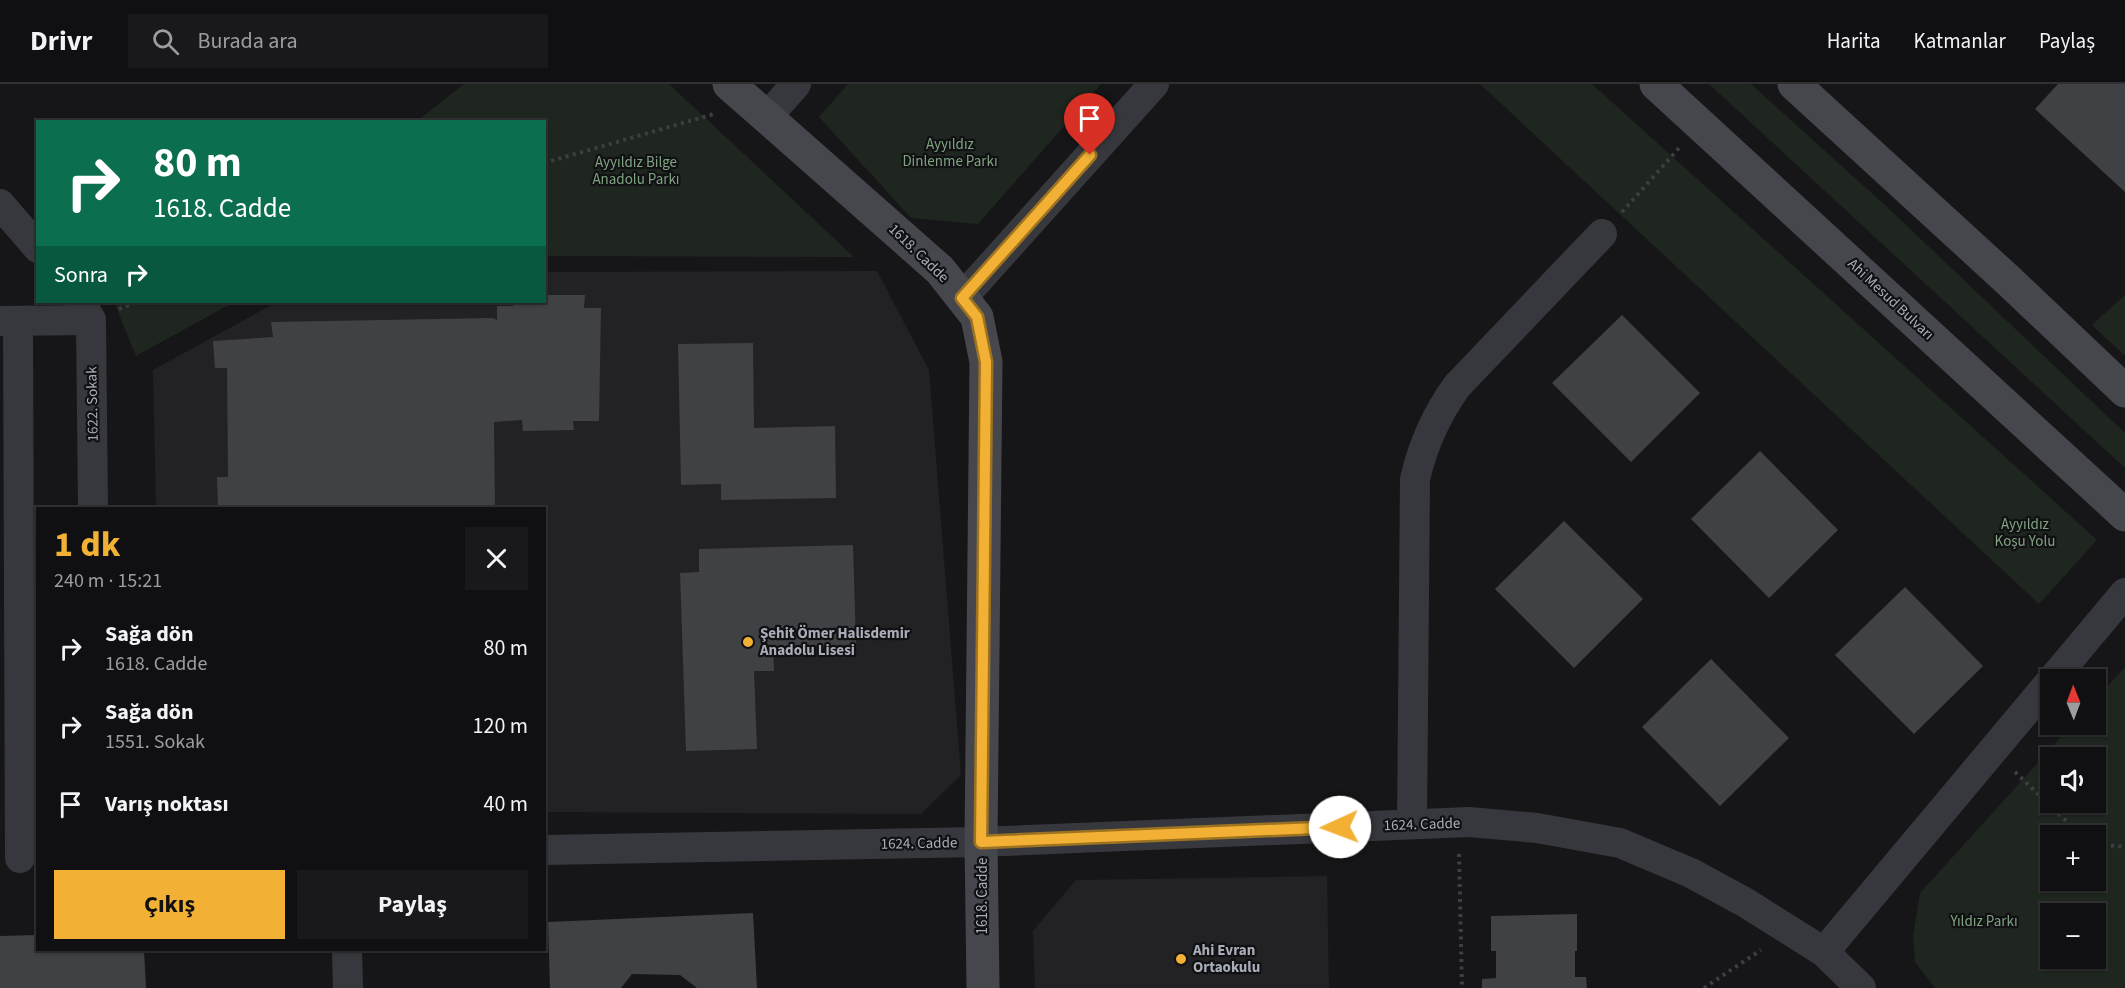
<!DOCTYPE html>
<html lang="tr">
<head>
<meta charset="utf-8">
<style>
  :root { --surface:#101012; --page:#19191b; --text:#f1f3f6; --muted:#9c9d9f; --line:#303032; --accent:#f2b134 }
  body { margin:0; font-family:"Source Sans 3",sans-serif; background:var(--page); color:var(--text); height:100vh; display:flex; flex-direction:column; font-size:22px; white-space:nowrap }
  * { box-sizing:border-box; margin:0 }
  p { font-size:20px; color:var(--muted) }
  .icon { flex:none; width:33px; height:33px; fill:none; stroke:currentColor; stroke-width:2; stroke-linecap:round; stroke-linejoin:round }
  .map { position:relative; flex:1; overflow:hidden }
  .drawer { position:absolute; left:36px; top:423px; width:510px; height:444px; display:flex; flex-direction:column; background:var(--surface); border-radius:0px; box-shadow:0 2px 4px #0004,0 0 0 2px var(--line) }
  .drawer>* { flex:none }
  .top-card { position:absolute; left:36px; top:36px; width:510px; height:183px; border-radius:0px; box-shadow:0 2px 4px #0004,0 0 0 2px var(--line); background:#0b6e4f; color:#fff; overflow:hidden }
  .needle { width:39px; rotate:359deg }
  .controls { position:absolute; left:2040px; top:585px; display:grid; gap:12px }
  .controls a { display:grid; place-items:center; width:66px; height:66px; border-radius:0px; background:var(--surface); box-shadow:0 2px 4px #0004,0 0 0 2px var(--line); font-size:30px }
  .pin { position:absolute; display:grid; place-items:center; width:51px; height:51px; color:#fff; margin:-62px -26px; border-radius:50% 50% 50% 0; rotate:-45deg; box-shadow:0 0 6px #0007 }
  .pin .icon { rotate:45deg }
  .me { position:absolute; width:66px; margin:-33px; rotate:268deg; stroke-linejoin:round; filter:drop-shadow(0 0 4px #0008) }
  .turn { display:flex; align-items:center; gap:21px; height:126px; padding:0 18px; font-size:27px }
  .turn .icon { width:78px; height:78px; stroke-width:2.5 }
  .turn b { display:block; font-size:42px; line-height:51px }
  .then { display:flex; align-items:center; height:57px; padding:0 18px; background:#0003; gap:12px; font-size:22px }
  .round { display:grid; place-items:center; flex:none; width:63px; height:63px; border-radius:0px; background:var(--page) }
  .headline { display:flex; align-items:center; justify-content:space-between; height:102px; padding:0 18px }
  h1 { font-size:36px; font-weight:700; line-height:45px; color:var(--accent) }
  .button { display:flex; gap:12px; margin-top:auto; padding:12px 18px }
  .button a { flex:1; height:69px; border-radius:0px; background:var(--accent); color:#111; font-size:24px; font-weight:700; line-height:69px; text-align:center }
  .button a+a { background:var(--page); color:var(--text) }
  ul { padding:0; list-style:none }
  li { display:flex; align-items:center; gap:18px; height:78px; padding:0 18px }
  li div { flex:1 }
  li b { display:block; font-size:22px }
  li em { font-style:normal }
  header { display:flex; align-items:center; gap:36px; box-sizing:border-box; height:84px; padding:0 30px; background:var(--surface); border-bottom:2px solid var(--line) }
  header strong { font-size:28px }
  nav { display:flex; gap:33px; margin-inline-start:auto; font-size:21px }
  .search { width:420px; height:54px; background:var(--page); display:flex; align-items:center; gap:15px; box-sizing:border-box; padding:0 21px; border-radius:0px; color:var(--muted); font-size:22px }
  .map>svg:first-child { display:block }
  .built { fill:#222225 }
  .green { fill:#1e261f; fill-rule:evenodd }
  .building { fill:#404145 }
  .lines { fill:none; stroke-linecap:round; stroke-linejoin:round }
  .path { stroke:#3d3f44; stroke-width:4; stroke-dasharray:3 4.5; stroke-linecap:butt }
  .street { stroke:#37383d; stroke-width:30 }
  .secondary { stroke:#45474d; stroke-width:33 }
  .route-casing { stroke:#9d7322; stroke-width:15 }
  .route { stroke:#f2b134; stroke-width:10 }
  .poi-dot { fill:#f2b134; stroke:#111113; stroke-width:2 }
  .labels { text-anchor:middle; stroke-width:4.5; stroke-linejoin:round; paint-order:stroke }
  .park-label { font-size:15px; fill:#7fa381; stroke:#111113 }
  .street-label { font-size:15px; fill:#a8adb8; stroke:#111113 }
  .poi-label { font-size:15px; font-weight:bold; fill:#a8adb8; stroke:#111113; text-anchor:start }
</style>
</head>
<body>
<header>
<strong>Drivr</strong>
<div class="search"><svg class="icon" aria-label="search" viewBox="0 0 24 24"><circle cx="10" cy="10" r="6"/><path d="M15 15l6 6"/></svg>Burada ara</div>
<nav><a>Harita</a><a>Katmanlar</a><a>Paylaş</a></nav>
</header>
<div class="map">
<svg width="2125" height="904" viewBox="0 0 2125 904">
  <rect width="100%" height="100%" fill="#161618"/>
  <g class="built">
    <polygon points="877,187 929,286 961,691 921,730 545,728 544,424 156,424 153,286 277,218 544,218 545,188"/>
    <polygon points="1327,792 1329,904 1035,904 1033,847 1076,796"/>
  </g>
  <g class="green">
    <polygon points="464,0 669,0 854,173 545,172 544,38 417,37"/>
    <polygon points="848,0 1101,0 978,140 911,134 819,33"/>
    <polygon points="1480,0 1592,0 2097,456 2039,520"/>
    <polygon points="1709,0 1751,0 1886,122 2125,349 2125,384"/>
    <polygon points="2125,211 2125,272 2092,241"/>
    <polygon points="114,218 234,218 136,272"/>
    <path d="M 2125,583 L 2125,904 L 1935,904 L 1915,878 L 1913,852 L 1920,809 L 2072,641 L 2096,640 L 2096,615 ZM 2050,674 L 2096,674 L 2096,718 L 2050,718 ZM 2050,752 L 2096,752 L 2096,796 L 2050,796 ZM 2050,830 L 2096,830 L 2096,874 L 2050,874 Z"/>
  </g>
  <g class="building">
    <polygon points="2058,0 2125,0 2125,108 2035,25"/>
    <polygon points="544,211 585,211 584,224 601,224 599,337 573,337 574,346 523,347 522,336 494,338 495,424 273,424 273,421 218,423 217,393 228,393 227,284 215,284 213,257 273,253 271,238 493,234 497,236 497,222 513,222 513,218 544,218"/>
    <polygon points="1622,231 1700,309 1631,378 1552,299"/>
    <polygon points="753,259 754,344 835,342 836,414 721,416 721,400 681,401 678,260"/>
    <polygon points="1760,367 1838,446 1769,514 1691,435"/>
    <polygon points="1564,437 1643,515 1574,584 1495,505"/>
    <polygon points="853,461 856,561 773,563 774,587 754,587 757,665 686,667 680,489 699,488 699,465"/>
    <polygon points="1905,503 1983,582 1914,650 1835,571"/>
    <polygon points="1711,575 1789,654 1720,722 1642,643"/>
    <polygon points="753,829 757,904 697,904 680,891 632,890 621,904 550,904 548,838"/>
    <polygon points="1577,830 1577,867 1575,867 1575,893 1586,893 1587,904 1482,904 1482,895 1496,894 1496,867 1491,867 1491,832"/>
    <polygon points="38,851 38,866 144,866 146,904 0,904 0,852"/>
  </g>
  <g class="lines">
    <g class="path">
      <polyline points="544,79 714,30"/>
      <polyline points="1622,128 1679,64"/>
      <polyline points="119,225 137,218"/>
      <polyline points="2015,688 2082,752"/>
      <polyline points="2096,760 2125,763"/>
      <polyline points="1459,770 1462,904"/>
      <polyline points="1704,904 1761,866"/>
    </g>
    <g class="street">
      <polyline points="767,33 796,0"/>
      <polyline points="0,120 38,164"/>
      <polyline points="962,214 1154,0"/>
      <polyline points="81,218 91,236 93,424"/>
      <polyline points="0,237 91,236"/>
      <polyline points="18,237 20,774"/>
      <polyline points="2052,596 2125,509"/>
      <path d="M 1412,740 L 1415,395 C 1423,360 1436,331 1457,302 L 1602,150"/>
      <polyline points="544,766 981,758 1469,738 1537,744 1620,759 1691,789 1746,819 1824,868 1861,904"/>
      <polyline points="347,866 348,904"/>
      <polyline points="1824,868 2050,598"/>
    </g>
    <g class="secondary">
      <polyline points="729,0 940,186 977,233 986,278 981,758 983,904"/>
      <polyline points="1656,0 2125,431"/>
      <polyline points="1794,0 2009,197 2125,307"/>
    </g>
  </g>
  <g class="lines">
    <g class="route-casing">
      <polyline id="route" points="1090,71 962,214 977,233 986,278 981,758 1340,743"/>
    </g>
    <use href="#route" class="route"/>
  </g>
  <g class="poi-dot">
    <circle cx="748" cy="558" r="6"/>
    <circle cx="1181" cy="875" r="6"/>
  </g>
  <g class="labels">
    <g class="park-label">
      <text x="950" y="65">Ayyıldız<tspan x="950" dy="17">Dinlenme Parkı</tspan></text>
      <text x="636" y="83">Ayyıldız Bilge<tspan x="636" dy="17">Anadolu Parkı</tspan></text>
      <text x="2025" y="445">Ayyıldız<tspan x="2025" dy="17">Koşu Yolu</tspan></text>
      <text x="1984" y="842">Yıldız Parkı</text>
    </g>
    <g class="street-label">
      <text transform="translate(919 169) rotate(44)" y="5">1618. Cadde</text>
      <text transform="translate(1891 215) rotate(43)" y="5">Ahi Mesud Bulvarı</text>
      <text transform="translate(92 320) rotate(-91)" y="5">1622. Sokak</text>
      <text transform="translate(1422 740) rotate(-2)" y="5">1624. Cadde</text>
      <text transform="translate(919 759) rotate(-1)" y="5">1624. Cadde</text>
      <text transform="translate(982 812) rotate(-90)" y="5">1618. Cadde</text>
    </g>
    <g class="poi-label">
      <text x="760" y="554">Şehit Ömer Halisdemir<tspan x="760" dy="17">Anadolu Lisesi</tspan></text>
      <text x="1193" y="871">Ahi Evran<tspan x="1193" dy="17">Ortaokulu</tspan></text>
    </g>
  </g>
</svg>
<div class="controls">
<a><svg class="needle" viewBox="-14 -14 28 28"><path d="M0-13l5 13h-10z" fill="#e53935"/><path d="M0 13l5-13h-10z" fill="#9c9d9f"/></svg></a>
<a><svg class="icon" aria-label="sound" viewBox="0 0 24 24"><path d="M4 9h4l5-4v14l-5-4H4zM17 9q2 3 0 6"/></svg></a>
<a>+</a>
<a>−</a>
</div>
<div class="pin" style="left:1090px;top:71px;background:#d93025"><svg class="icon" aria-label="arrive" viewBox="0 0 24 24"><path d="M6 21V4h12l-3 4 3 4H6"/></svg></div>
<svg class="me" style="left:1340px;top:743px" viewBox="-20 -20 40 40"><circle r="19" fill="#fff"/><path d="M0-13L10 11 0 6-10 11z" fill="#f2b134"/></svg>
<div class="top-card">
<div class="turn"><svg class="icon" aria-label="right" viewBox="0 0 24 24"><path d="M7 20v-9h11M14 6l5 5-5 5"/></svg><div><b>80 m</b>1618. Cadde</div></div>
<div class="then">Sonra<svg class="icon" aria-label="right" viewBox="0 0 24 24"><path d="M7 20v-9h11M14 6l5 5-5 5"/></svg></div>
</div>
<section class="drawer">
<div class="headline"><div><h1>1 dk</h1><p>240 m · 15:21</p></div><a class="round"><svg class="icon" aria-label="close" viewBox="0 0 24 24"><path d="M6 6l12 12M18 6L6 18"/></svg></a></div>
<ul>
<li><svg class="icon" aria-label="right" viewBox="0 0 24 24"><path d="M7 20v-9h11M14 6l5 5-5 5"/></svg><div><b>Sağa dön</b><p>1618. Cadde</p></div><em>80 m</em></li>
<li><svg class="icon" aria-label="right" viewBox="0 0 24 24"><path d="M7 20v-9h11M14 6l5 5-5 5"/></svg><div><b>Sağa dön</b><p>1551. Sokak</p></div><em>120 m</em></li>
<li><svg class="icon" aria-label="arrive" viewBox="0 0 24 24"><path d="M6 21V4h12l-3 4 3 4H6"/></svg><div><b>Varış noktası</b></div><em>40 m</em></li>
</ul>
<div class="button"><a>Çıkış</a><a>Paylaş</a></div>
</section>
</div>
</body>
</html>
